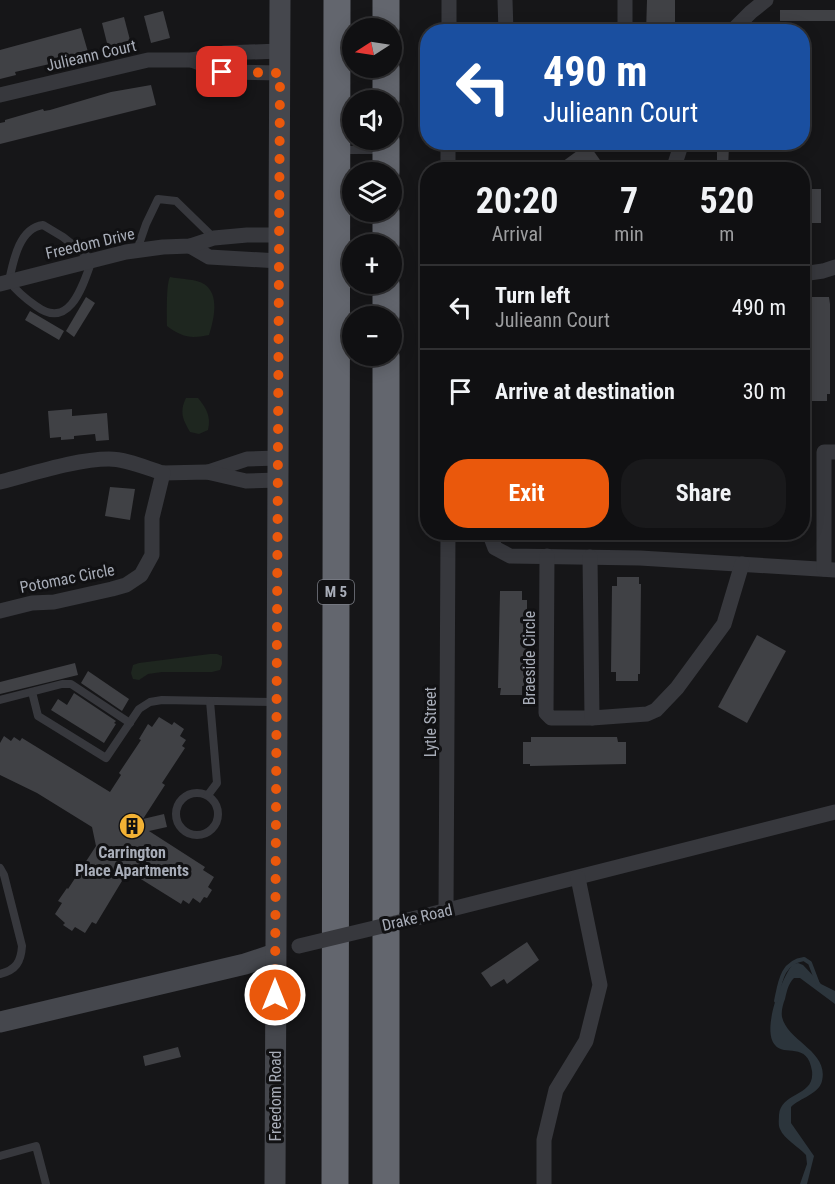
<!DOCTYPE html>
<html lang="en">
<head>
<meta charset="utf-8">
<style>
  :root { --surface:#101012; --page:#19191b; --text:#f1f3f6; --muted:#9c9d9f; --line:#303032; --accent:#ea580c }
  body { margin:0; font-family:"Roboto Condensed",sans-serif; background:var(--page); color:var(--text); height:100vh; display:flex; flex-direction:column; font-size:22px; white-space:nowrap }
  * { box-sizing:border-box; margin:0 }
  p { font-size:20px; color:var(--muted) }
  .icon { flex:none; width:33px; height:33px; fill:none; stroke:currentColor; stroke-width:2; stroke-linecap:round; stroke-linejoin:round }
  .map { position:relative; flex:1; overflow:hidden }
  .drawer { position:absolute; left:420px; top:162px; width:390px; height:378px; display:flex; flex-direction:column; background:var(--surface); border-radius:24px; box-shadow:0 3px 15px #0003,0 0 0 2px var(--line) }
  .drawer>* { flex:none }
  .guide { position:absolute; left:420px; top:24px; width:390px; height:126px; border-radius:24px; box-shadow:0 3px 15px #0003,0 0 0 2px var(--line); background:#1a4fa0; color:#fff; overflow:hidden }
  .needle { width:39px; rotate:258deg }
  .fabs { position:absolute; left:342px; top:18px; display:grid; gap:12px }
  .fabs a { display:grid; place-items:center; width:60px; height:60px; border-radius:50%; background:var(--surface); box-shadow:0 3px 15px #0003,0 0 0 2px var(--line); font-size:30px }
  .pin { position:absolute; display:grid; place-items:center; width:51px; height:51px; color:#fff; margin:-26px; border-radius:12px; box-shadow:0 3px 9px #0006 }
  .me { position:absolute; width:66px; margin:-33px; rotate:0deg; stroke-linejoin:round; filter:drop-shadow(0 0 4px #0008) }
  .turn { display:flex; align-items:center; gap:21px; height:126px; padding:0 24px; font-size:27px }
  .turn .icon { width:78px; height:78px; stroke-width:2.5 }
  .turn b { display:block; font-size:42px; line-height:51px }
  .eta { display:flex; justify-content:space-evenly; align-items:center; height:102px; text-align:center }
  .eta b { font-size:36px; font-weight:700; line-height:42px }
  .primary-button { display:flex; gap:12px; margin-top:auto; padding:12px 24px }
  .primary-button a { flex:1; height:69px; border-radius:24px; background:var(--accent); color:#fff; font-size:24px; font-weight:700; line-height:69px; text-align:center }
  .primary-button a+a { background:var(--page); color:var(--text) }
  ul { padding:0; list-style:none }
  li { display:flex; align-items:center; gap:18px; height:84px; padding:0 24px; border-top:2px solid var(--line) }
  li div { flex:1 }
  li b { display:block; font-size:22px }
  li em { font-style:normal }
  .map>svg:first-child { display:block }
  .green { fill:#1e261f }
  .water { fill:#2c353c }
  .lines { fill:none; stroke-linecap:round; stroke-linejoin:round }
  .stream { stroke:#2c353c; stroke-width:4 }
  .building { fill:#404145 }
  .lane { stroke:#37383d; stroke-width:8 }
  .street { stroke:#37383d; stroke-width:15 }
  .secondary { stroke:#45474d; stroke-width:21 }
  .highway { stroke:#63666e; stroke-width:27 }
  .street-bridge { stroke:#37383d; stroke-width:15 }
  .route { stroke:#ea580c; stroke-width:10; stroke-dasharray:0 18 }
  .labels { text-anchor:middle; stroke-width:6; stroke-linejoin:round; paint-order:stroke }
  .shield { fill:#111113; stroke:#7b7e86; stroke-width:1.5 }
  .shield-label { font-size:15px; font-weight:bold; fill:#a8adb8 }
  .street-label { font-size:16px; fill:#a8adb8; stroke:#111113 }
  .poi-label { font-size:16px; font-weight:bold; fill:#a8adb8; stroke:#111113 }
</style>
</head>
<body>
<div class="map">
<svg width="835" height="1184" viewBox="0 0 835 1184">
  <rect width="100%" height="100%" fill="#161618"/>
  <g class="green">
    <path d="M 170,277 C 180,279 196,279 204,284 C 220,294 214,320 209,335 C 190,339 182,337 167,326 C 167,315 166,284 170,277 Z"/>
    <path d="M 186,398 L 198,398 C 207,409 211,417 208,430 L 199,434 L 190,432 C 183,420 179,412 186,398 Z"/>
    <polygon points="210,654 217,654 222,656 222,664 220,670 212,672 162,672 148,674 139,680 133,679 131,673 133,665 139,663"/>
  </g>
  <path class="water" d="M 798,963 L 803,965 L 821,984 L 835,991 L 835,1004 L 800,978 L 794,978 C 788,984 787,991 785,999 C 783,1004 781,1011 782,1017 C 788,1042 829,1051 822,1081 C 819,1094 800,1098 791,1107 L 791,1123 L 814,1156 L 807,1184 L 800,1184 L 807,1164 L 806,1155 C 799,1147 784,1139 780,1129 C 778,1125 779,1119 779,1115 C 781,1091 815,1097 812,1071 C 808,1041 784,1057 775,1045 C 761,1030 782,977 793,964 Z"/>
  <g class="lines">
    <path class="stream" d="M 776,1001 C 780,982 782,962 804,959 L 810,963 L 818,984"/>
  </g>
  <g class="building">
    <polygon points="647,0 675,0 675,32 646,32"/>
    <rect x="780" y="10" width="55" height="11"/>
    <polygon points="163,11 170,38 151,43 144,16"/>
    <polygon points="124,17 131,44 108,47 102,23"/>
    <polygon points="81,28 88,52 84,53 84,56 15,72 16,75 0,79 0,50"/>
    <polygon points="151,85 156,105 0,144 0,123 5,122 5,120 43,109 44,111 50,110 111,92"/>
    <polygon points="588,143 607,170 551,170"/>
    <polygon points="717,145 729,145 728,170 717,170"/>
    <rect x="802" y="189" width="19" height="34"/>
    <polygon points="86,297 95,303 74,337 66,331"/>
    <polygon points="807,297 829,297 830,304 830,394 827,394 827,401 806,401 806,392 802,392 802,305 807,305"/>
    <polygon points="30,311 64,331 59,340 25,320"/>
    <polygon points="72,409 72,416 107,413 109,440 96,441 95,434 74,436 74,439 61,440 61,437 50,438 48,411"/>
    <polygon points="110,487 135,489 130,520 105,516"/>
    <polygon points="617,577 639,577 639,584 641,584 640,674 638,674 638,681 616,681 616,672 611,672 612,586 617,586"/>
    <polygon points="500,591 522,591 522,600 527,600 527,686 522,686 522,695 500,695 501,688 498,688"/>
    <polygon points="757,635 786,651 747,723 718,707"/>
    <polygon points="75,663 78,675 0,694 0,682"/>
    <polygon points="88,671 129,699 122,711 81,683"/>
    <polygon points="74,693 116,721 114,723 116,724 104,743 51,710 58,699 67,705"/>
    <polygon points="159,717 172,725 174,722 184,729 180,736 186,740 182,746 185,748 162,783 165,785 143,819 164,814 167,827 149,831 205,867 203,870 214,877 208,887 212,890 207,898 204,897 200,903 193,898 189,904 183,900 181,904 128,871 96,924 92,922 85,933 75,927 72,931 63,925 65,923 55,914 62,903 58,901 67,888 68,889 96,846 92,827 37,793 0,775 0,743 4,736 11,741 14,737 20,741 22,738 110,792 121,775 119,773 141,740 139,739 148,724 152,727"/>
    <polygon points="531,737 617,737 618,742 626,742 626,764 530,766 530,764 523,764 523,742 531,742"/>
    <polygon points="527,942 539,960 507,984 504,979 491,987 481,973"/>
    <polygon points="178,1047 181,1057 145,1066 143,1056"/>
  </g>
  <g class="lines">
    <g class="lane">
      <polyline points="341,150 380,150"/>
      <path d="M 43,225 L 63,237 L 92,260 C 83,285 70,331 36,306 C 26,299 17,292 9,281 C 13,262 19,228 43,225 Z"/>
      <polyline points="137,250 146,224 158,199 176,201 214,238"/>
      <polyline points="32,692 38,716 106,758 139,709 150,702 162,700 275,702"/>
      <polyline points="0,700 62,684 71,684 130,723"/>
      <circle cx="197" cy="814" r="21"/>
      <polyline points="208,795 217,783 210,701"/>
      <path d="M 0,868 L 4,875 L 22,946 C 21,962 16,970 0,974"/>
      <polyline points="0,1156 36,1146 46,1184"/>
    </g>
    <g class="street">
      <polyline points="505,0 506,32"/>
      <polyline points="449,32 449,0"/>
      <polyline points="625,32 625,0"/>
      <polyline points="731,32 751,12 766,0"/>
      <polyline points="192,60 222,72 280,73"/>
      <polyline points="0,95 148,60 192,60 224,53 280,51"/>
      <polyline points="448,170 448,142"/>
      <polyline points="673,170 682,142"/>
      <polyline points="190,246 209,257 279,261"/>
      <polyline points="802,274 823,271 835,267"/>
      <polyline points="0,284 126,252 163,247 190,246 214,238 247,235 279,235"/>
      <polyline points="208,472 247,459 278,458"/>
      <polyline points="163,473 207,472 246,481 278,480"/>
      <path d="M 0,482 C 32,474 76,459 109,459 C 127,459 146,468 163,473 L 152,518 L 152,555 L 141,575 L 126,585 L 112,589 L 54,602 L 32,603 L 0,611"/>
      <polyline points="489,532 495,548 510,556 640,558 835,570"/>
      <polyline points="547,556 546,713 551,718 592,718"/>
      <polyline points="590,557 592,718 647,714 656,710 677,688 724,624 742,564"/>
      <polyline points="824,569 824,452 835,452"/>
      <polyline points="446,911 448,532"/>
      <polyline points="420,917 835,812"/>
      <polyline points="544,1184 544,1140 556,1090 586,1041 600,985 578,878"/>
    </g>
    <g class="secondary">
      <polyline points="0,1022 245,964 275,954"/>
      <polyline points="275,1184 280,0"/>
    </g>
    <g class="highway">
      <polyline points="386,28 386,0"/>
      <polyline points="386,100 386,68"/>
      <polyline points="386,140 386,172"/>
      <polyline points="386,212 386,244"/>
      <polyline points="386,284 386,316"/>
      <polyline points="386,356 386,1184"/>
      <polyline points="335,1184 337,0"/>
    </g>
    <polyline class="street-bridge" points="299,946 420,917"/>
  </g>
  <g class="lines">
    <polyline class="route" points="222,72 280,73 275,995"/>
  </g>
  <defs>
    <g id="building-disc" transform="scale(1.35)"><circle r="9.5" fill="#f2b134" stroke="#111113"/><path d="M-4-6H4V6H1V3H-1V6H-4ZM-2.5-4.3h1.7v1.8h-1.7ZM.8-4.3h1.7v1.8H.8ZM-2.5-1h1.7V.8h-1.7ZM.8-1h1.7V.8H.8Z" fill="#111"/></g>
  </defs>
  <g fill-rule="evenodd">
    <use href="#building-disc" x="132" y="826"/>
  </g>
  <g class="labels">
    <rect class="shield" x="318" y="580" width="36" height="24" rx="4.5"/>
    <g class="shield-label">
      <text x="336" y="597">M 5</text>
    </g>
    <g class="street-label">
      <text transform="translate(91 55) rotate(-13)" y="6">Julieann Court</text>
      <text transform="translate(90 243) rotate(-13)" y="6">Freedom Drive</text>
      <text transform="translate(67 578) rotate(-11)" y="6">Potomac Circle</text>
      <text transform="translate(529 658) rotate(-90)" y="6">Braeside Circle</text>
      <text transform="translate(430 722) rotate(-90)" y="6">Lytle Street</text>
      <text transform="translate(417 917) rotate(-13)" y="6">Drake Road</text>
      <text transform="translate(275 1096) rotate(-90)" y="6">Freedom Road</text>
    </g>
    <g class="poi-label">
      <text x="132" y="858">Carrington<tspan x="132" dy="18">Place Apartments</tspan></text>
    </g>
  </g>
</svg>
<div class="fabs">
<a><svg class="needle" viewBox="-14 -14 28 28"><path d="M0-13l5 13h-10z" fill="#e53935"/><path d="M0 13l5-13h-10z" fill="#9c9d9f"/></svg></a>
<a><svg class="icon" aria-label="sound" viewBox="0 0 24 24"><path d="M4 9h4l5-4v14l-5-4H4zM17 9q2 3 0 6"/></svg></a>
<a><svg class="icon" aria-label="layers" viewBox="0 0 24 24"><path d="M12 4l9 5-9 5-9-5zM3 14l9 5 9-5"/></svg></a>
<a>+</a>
<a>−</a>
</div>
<div class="pin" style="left:222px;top:72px;background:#d93025"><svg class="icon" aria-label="arrive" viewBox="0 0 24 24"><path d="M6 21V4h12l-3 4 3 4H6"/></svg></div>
<svg class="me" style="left:275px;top:995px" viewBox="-20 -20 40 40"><circle r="17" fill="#ea580c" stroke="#fff" stroke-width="3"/><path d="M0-11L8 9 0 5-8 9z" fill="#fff"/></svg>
<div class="guide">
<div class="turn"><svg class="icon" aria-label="left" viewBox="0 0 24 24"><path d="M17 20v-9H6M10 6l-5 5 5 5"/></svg><div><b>490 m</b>Julieann Court</div></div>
</div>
<section class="drawer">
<div class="eta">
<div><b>20:20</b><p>Arrival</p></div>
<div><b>7</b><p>min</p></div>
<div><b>520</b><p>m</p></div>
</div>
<ul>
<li><svg class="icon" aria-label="left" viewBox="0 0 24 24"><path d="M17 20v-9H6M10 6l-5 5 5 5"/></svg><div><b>Turn left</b><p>Julieann Court</p></div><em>490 m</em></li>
<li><svg class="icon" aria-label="arrive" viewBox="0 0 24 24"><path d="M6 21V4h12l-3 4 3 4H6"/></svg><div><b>Arrive at destination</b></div><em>30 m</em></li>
</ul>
<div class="primary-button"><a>Exit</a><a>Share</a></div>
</section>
</div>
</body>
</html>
